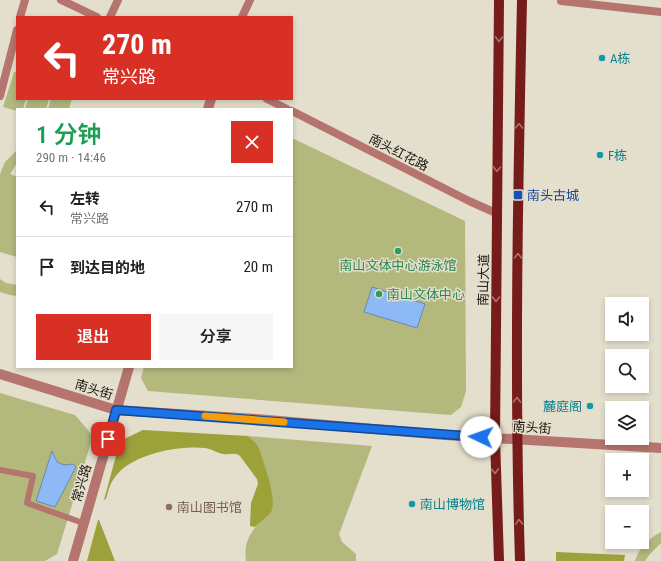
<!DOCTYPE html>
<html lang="zh">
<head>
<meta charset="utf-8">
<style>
  :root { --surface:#fff; --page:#f6f6f6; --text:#202124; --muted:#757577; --line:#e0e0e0; --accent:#d93025 }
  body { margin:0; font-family:"Roboto Condensed","Noto Sans SC",sans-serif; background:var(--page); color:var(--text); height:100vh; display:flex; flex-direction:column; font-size:15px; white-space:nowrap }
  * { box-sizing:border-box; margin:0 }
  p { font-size:13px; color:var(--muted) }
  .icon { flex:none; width:22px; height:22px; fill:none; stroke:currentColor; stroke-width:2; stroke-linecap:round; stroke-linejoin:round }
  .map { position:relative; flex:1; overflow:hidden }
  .details { position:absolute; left:16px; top:108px; width:277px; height:260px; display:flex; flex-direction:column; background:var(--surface); border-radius:0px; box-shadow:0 2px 6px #0003 }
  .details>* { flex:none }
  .top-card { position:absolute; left:16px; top:16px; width:277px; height:84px; border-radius:0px; box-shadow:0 2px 6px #0003; background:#d93025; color:#fff; overflow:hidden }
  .controls { position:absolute; left:605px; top:297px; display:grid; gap:8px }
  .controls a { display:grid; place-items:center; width:44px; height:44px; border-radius:0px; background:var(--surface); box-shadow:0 2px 6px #0003; font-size:20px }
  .pin { position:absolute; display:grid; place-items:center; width:34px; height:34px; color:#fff; margin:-17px; border-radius:8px; box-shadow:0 2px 6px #0006 }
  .me { position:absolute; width:44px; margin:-22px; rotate:273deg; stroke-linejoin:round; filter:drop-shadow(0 0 3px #0008) }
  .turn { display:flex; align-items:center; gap:14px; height:84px; padding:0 20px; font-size:18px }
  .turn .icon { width:52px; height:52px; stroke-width:2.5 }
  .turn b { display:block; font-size:28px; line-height:34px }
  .round { display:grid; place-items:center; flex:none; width:42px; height:42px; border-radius:0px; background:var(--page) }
  .overview { display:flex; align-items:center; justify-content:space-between; height:68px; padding:0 20px }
  h1 { font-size:24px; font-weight:600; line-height:30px; color:#1e9e55 }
  .primary-button { display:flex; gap:8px; margin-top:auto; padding:8px 20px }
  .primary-button a { flex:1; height:46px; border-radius:0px; background:var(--accent); color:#fff; font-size:16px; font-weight:600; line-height:46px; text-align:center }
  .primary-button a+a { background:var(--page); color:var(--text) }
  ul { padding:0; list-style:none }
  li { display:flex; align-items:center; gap:12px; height:60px; padding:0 20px; border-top:1px solid var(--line) }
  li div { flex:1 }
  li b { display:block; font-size:15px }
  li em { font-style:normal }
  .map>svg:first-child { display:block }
  .green { fill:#b3b87d }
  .forest { fill:#9ca13a }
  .water { fill:#8db9f6; stroke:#6a88b1 }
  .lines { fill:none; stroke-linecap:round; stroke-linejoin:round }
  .pedestrian { stroke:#b5746d; stroke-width:6 }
  .minor { stroke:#b5746d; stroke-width:8 }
  .tertiary { stroke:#b5746d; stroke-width:10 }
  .primary { stroke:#771c1b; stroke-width:10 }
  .oneway { stroke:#a8736b }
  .route-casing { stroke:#114b97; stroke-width:10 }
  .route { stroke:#1a73e8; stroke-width:7 }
  .slow { stroke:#f59e0b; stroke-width:7 }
  .culture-dot { fill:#0f9aa8; stroke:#e4decc; stroke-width:1.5 }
  .transit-dot { fill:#1a4fb4; stroke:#e4decc; stroke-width:1.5 }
  .leisure-dot { fill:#2e9e5b; stroke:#e4decc; stroke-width:1.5 }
  .education-dot { fill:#8d6e63; stroke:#e4decc; stroke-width:1.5 }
  .labels { text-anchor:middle; stroke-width:3; stroke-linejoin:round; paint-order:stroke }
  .culture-label { font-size:13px; fill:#0d838f; stroke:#e4decc; text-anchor:start }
  .street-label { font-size:13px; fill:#191711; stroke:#e4decc }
  .transit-label { font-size:13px; fill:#164399; stroke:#e4decc; text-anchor:start }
  .leisure-label { font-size:13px; fill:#27864d; stroke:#e4decc }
  .education-label { font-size:13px; fill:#785e54; stroke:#e4decc; text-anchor:start }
</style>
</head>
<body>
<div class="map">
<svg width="661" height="561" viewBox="0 0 661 561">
  <rect width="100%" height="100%" fill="#e4decc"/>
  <g class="green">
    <polygon points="14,72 17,72 17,99 26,99 23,109 17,109 17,111 3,107"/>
    <polygon points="28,99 49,99 46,109 25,109"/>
    <polygon points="51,99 72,99 69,109 48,109"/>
    <polygon points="292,138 465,221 466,391 461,407 451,415 148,391 141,378 144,367 292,367"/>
    <polygon points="17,150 17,163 10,174 17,177 17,257 0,252 0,174 5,162"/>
    <polygon points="0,279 6,283 17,285 17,296 10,295 0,292"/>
    <polygon points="0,393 75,415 93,436 57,554 45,561 0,561"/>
    <path d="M 248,436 L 372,446 L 339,534 L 342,542 L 356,554 L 356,561 L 246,561 C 243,540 252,529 267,516 L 259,448 L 256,443 Z"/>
    <path d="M 661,532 L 661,543 L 650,554 L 645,561 L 635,561 C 639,548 649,538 661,532 Z"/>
  </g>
  <g class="forest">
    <path d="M 143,430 L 248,436 L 256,443 L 259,448 C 263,462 278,499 271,512 C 267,517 260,522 255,527 L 250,526 L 251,503 L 258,484 L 257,479 L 240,456 C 235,452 229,455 223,454 C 217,453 212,449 205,448 C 179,445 131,454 115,477 C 110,483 108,492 106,499 L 104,500 L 120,441 Z"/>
    <polygon points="98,520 99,520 115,561 87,561"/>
    <polygon points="556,552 625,555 624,561 556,561"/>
  </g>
  <g class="water">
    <polygon points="372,287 425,304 417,328 364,312"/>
    <polygon points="52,451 57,462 64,465 73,464 76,467 55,507 36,501"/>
  </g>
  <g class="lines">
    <polyline class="pedestrian" points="0,470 33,476 27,503 83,523"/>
    <g class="minor">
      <polyline points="61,0 97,17"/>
      <polyline points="561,1 661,12"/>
      <polyline points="20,17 25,0"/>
      <polyline points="110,17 118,0"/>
      <polyline points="242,17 250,0"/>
      <polyline points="0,96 17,30"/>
      <polyline points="267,99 287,109"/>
      <polyline points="292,111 469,201 496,213"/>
    </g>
    <g class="tertiary">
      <polyline points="208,109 211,99"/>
      <polyline points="0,374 116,410 256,419 445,435 661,448"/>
      <polyline points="73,561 129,367"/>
    </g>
    <g class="primary">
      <polyline points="499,0 495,438 499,561"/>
      <path d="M 520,561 C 514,374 518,187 522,0"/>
    </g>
  </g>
  <defs><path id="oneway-chevron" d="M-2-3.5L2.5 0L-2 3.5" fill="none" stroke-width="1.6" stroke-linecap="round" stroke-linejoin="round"/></defs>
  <g class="oneway">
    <use href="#oneway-chevron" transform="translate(499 39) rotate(91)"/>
    <use href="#oneway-chevron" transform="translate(519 126) rotate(-89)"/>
    <use href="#oneway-chevron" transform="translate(497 169) rotate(91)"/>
    <use href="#oneway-chevron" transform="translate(518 256) rotate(-90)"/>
    <use href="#oneway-chevron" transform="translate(496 299) rotate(90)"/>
    <use href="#oneway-chevron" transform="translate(517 400) rotate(-89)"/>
    <use href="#oneway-chevron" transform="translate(495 471) rotate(88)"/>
    <use href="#oneway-chevron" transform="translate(519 522) rotate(-92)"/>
  </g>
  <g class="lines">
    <g class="route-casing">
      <polyline id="route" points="108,439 116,410 481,437"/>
    </g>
    <use href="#route" class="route"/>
    <polyline class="slow" points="205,416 284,422"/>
  </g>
  <g class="culture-dot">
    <circle cx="602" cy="58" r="4"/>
    <circle cx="600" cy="155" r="4"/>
    <circle cx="590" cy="406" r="4"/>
    <circle cx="412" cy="504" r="4"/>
  </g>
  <rect class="transit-dot" x="513" y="190" width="10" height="10" rx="2"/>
  <g class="leisure-dot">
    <circle cx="398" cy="251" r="4"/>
    <circle cx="379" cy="294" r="4"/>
  </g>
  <circle class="education-dot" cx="169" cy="507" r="4"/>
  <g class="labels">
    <g class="culture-label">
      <text x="610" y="63">A栋</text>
      <text x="608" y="160">F栋</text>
      <text x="582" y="411" text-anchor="end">麓庭阁</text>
      <text x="420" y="509">南山博物馆</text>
    </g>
    <g class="street-label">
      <text transform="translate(399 152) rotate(27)" y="5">南头红花路</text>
      <text transform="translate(483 280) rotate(-89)" y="5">南山大道</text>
      <text transform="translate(94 389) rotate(17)" y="5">南头街</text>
      <text transform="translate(532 427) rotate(4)" y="5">南头街</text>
      <text transform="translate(81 483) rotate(-74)" y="5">常兴路</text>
    </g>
    <g class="transit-label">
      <text x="527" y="200">南头古城</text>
    </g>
    <g class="leisure-label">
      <text x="398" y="270">南山文体中心游泳馆</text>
      <text x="387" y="299" text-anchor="start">南山文体中心</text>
    </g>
    <g class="education-label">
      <text x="177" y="512">南山图书馆</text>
    </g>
  </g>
</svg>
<div class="controls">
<a><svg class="icon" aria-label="sound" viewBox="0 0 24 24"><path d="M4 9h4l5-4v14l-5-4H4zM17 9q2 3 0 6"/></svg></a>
<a><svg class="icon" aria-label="search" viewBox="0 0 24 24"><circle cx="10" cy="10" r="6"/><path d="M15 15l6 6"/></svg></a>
<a><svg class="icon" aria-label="layers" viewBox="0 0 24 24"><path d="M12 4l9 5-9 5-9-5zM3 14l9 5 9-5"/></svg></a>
<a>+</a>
<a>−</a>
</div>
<div class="pin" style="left:108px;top:439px;background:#d93025"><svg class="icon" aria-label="arrive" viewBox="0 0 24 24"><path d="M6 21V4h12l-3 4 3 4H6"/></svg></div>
<svg class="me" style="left:481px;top:437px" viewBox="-20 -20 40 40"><circle r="19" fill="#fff"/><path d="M0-13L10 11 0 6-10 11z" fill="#1a73e8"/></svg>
<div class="top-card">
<div class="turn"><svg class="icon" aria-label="left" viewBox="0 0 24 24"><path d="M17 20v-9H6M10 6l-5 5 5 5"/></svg><div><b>270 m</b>常兴路</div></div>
</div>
<section class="details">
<div class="overview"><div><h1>1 分钟</h1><p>290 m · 14:46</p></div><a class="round" style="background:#d93025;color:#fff"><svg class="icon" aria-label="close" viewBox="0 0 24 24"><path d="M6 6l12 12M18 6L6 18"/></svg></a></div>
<ul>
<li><svg class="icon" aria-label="left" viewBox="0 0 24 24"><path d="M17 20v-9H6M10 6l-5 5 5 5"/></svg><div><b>左转</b><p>常兴路</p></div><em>270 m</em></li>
<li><svg class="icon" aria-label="arrive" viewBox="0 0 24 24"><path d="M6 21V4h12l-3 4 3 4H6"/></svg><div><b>到达目的地</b></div><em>20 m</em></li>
</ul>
<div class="primary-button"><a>退出</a><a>分享</a></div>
</section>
</div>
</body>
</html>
